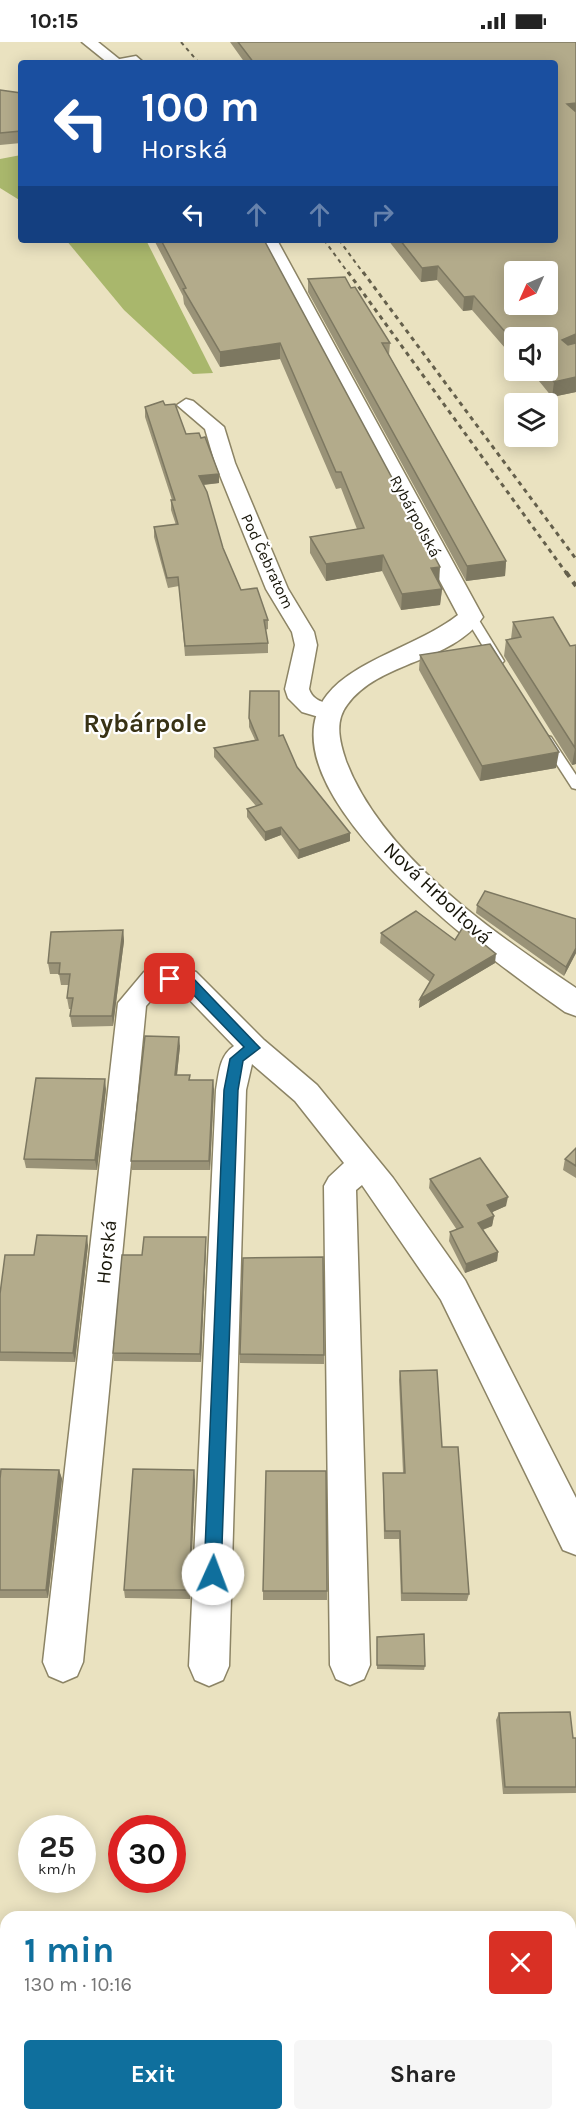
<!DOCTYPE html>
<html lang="en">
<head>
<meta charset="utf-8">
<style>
  :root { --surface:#fff; --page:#f6f6f6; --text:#222; --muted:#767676; --accent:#0f6f9d }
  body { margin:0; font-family:Karla,sans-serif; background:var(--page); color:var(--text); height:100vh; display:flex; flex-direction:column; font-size:22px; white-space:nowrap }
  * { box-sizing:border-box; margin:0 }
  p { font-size:20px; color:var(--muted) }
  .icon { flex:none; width:33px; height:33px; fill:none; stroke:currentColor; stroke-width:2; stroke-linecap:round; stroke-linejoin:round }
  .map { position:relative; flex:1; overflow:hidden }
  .panel { position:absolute; left:0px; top:1869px; width:576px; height:210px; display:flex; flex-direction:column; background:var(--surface); border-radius:18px 18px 0 0; box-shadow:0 3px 15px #0003 }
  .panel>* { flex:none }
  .top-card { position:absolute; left:18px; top:18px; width:540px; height:183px; border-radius:6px; box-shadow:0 3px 15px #0003; background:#1a4fa0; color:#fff; overflow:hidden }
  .needle { width:39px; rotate:225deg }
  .controls { position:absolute; left:504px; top:219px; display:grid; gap:12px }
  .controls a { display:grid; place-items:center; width:54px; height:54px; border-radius:6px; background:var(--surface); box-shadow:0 3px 15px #0003; font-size:30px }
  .speed { position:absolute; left:18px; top:1773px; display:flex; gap:12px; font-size:30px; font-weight:700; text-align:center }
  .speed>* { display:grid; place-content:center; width:78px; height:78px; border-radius:50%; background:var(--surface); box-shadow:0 3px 15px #0003; line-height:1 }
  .speed small { font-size:15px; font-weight:400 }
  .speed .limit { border:9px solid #d22; background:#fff; color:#111 }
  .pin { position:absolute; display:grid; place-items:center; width:51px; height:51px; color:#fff; margin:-26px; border-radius:12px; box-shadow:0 3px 9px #0006 }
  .me { position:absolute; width:66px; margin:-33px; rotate:2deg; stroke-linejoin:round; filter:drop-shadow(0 0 4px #0008) }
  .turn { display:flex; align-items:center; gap:21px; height:126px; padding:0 24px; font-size:27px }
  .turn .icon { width:78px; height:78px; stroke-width:2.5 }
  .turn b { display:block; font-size:42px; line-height:51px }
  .lanes { display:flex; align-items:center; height:57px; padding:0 24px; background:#0003; justify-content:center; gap:30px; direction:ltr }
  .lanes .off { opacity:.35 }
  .round { display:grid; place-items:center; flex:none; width:63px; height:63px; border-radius:6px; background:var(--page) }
  .summary { display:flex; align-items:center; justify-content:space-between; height:102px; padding:0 24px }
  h1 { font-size:36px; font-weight:700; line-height:45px; color:var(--accent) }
  .action { display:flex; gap:12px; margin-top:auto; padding:12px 24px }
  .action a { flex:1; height:69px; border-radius:6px; background:var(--accent); color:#fff; font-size:24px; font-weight:700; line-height:69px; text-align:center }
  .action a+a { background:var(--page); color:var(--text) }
  .status { display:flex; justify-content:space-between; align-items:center; height:42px; padding:0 30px; background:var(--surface); direction:ltr }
  .status svg { height:16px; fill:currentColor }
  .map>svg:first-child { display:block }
  .green { fill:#a9b76c }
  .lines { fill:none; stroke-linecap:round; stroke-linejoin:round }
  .stream { stroke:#3991d2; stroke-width:14 }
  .service-casing { stroke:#8c8465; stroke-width:3 }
  .minor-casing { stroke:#8c8465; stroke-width:3 }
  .tertiary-casing { stroke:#8c8465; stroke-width:3 }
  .service { fill:#fff; fill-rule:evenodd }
  .minor { fill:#fff; fill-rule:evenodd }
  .tertiary { fill:#fff; fill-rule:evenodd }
  .rail-far2 { stroke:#65604c; stroke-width:2; stroke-dasharray:4 4; stroke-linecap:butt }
  .rail-far1 { stroke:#65604c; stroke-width:3; stroke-dasharray:4.5 4.5; stroke-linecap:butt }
  .rail { stroke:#65604c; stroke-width:4; stroke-dasharray:6 6; stroke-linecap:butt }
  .wall { fill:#9a9378 }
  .shaded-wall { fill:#7d7861 }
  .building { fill:#b3ab8b; stroke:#7d7861; stroke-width:1.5; fill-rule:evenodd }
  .route { fill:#0f6f9d; stroke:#0a4866; stroke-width:1.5 }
  .labels { text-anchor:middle; stroke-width:4.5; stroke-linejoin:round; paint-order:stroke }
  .far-street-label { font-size:16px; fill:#161408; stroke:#fff }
  .street-label { font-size:20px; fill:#161408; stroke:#fff }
  .district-label { font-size:26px; font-weight:bold; fill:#383215; stroke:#fff }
</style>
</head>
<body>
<div class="status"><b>10:15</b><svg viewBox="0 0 49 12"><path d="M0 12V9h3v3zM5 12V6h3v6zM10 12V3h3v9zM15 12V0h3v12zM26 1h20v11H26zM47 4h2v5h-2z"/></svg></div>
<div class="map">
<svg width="576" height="2079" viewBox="0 0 576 2079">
  <rect width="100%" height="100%" fill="#eae2c0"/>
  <g class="green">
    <polygon points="21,113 21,159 0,146 0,117"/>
    <polygon points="66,198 146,198 213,331 193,332 124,268"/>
  </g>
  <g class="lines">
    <g class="stream">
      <polyline points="570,1942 576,1942"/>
      <polyline points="0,1982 6,1983"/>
    </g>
    <g class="service-casing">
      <g id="service">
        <polygon points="136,14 144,21 137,21 134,18 112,21 109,19"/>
        <polygon points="471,572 477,575 504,619 502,621 494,621 492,619 465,575"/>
        <polygon points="547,694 551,695 576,733 576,747 572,746 541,698"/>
      </g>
    </g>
    <g class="minor-casing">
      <g id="minor">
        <path d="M 186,357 L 193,359 L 224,385 L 235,421 L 288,547 L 314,590 L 317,603 L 309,647 C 315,664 332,658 341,671 L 337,676 L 329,678 L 302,670 L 288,656 L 285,647 L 295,603 L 292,590 L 266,547 L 215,421 L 205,387 L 177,363 Z"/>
        <path d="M 154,927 L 186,927 L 196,930 L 264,998 L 317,1043 L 393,1136 L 465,1238 L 576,1456 L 576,1513 L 563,1508 L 441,1258 L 362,1143 L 356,1148 L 370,1623 L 364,1637 L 350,1643 L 336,1637 L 330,1623 L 324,1144 L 329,1135 L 344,1121 L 295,1059 L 252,1022 L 246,1048 L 229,1624 L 223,1638 L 209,1644 L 195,1638 L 189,1624 L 216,1048 C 219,1032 219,1014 234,1004 L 179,947 L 161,947 L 146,964 L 83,1620 L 77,1634 L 63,1640 L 49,1634 L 43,1620 L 118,961 L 144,930 Z"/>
      </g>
    </g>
    <g class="tertiary-casing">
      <g id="tertiary">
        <polygon points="82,0 98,0 124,21 108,21"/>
        <path d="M 259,198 L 277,198 L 483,575 C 452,621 380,618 347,663 C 334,680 340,701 346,719 C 382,814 494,891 576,946 L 576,974 L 565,970 C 499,924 254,748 327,653 C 354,618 420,603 458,573 Z"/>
      </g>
    </g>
    <use href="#service" class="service"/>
    <use href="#minor" class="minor"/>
    <use href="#tertiary" class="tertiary"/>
    <g class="rail-far2">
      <polyline points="181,0 199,21"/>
      <polyline points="324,198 349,232"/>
      <polyline points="339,198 364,232"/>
    </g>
    <g class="rail-far1">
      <polyline points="348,230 567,532"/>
      <polyline points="363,230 576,517"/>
    </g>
    <polyline class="rail" points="566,530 576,544"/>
  </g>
  <g class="wall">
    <polygon points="230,0 576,0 576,350 552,355 530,328 548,328 548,296 514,296 514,309 512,305 505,306 472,268 463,269 437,238 421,240 388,198 555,198 555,21 245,21"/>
    <polygon points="0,48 21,51 21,101 0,103"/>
    <polygon points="154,198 264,198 442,547 440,563 401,568 382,529 326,539 310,511 310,495 357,487 341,446 336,447 280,317 220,325 184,262 183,254"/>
    <polygon points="308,237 351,246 390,301 389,313 506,519 505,534 466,539 308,250"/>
    <polygon points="165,363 219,441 204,443 223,506 241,548 268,578 268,587 265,588 268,601 268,611 185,614 179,544 168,546 154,495 154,485 176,483 171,468 171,458 172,458 145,375 145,365"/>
    <polygon points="513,580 570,604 576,603 576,722 572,723 504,614 506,598 511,597"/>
    <polygon points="420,613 556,726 480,739 419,628"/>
    <polygon points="249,676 279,694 297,725 350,791 350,799 298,817 281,793 265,799 247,775 247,767 256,764 214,715 214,706 255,698 249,685"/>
    <polygon points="477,863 576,877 576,911 564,934 476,871"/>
    <polygon points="123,888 124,899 113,984 72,985 70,974 71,967 69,967 67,956 69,943 61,943 59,932 50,932 48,921"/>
    <polygon points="381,891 455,898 495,921 419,966 420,957 430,940 380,901"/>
    <polygon points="180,1004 177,1033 190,1033 190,1038 214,1047 210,1128 132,1128 131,1119"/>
    <polygon points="106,1047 97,1128 26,1126 24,1117"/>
    <polygon points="576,1106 576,1136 563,1128 565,1117"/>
    <polygon points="430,1137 506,1164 492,1170 494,1174 492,1184 483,1188 498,1210 497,1219 465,1231 449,1199 450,1190 457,1188 429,1146"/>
    <polygon points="88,1203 75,1320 0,1319 0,1252"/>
    <polygon points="206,1204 201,1320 114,1319 113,1311 142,1213"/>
    <polygon points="240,1312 324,1313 324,1322 240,1321"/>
    <polygon points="400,1329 442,1405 469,1552 467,1559 401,1559 399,1497 384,1497 383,1439 383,1431 403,1431 399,1338"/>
    <polygon points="59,1428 62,1437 48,1556 0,1556 0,1437"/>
    <polygon points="195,1438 190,1557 125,1556 124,1548"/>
    <rect x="263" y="1549" width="64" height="9"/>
    <polygon points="377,1595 425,1624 424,1628 377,1627"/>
    <polygon points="499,1671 573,1696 576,1696 576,1751 503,1752 496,1678"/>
    <polygon points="488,2073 570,2073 576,2079 488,2079"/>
  </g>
  <g class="shaded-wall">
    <polygon points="576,61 576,73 567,62"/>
    <polygon points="438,224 437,238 421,240 422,226"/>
    <polygon points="474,254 472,268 463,269 464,255"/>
    <polygon points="513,291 512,305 505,306 507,292"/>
    <polygon points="576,292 576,306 560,312 562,298"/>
    <polygon points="280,301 280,317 220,325 220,310"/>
    <polygon points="576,335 576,350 552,355 554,340"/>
    <polygon points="219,432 219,441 200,443 199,434"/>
    <polygon points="383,513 382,529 326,539 326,522"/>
    <polygon points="506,519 505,534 466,539 467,524"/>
    <polygon points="440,525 439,542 431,526"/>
    <polygon points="442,547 440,563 401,568 402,552"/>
    <polygon points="575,706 576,706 576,722 572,723"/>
    <polygon points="559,710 556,726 480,739 482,724"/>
    <polygon points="281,785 281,793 265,799 265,790"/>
    <polygon points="350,791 350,799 298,817 299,808"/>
    <polygon points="123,888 124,899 113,984 112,974"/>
    <polygon points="576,906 576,911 564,934 566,925"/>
    <polygon points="496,912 495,921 419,966 420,957"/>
    <polygon points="179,995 180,1004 176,1042 175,1033"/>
    <polygon points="105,1037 106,1047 97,1128 95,1118"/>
    <polygon points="213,1038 214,1047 210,1128 209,1119"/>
    <polygon points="508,1155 506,1164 486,1173 487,1163"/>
    <polygon points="494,1174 492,1184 476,1190 478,1181"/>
    <polygon points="87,1194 88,1203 75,1320 73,1311"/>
    <polygon points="206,1195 206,1204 201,1320 200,1312"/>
    <polygon points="498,1210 497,1219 465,1231 466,1222"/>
    <polygon points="59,1428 62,1437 48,1556 46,1548"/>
    <polygon points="194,1428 195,1438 190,1557 189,1548"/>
  </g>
  <g class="building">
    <path d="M 238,0 L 576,0 L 576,61 L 567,62 L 576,70 L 576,292 L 562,298 L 568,303 L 576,301 L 576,335 L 554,340 L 544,328 L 548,328 L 548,296 L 517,296 L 513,291 L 507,292 L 474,254 L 464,255 L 438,224 L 422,226 L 400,198 L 555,198 L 555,21 L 254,21 ZM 514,230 L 548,230 L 548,262 L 514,262 Z"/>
    <polygon points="0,48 21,51 21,89 0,91"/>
    <polygon points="161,198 264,198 440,525 431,526 442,547 402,552 383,513 326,522 310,495 364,486 341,430 336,430 280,301 220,310 183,247 186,246"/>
    <polygon points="345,235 351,246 355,245 390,301 382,301 506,519 467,524 308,237"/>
    <polygon points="163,359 165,363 175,362 186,392 199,391 201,396 205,395 219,432 199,434 207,450 223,506 241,548 257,546 268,578 264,578 268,601 185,604 178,535 167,536 154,485 178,482 171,458 175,458 145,365"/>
    <polygon points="553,575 570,604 576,603 575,706 506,598 521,595 513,580"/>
    <polygon points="490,602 559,710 482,724 420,613"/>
    <polygon points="250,649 279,649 279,694 283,693 297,725 350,791 299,808 281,785 265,790 247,767 262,762 214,706 258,698 249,676"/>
    <polygon points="485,849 576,877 576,906 566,925 477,863"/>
    <polygon points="416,869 455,898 463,885 496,912 420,957 434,933 381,891"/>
    <polygon points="123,888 112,974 70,974 73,956 67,956 70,932 59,932 60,921 48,921 51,890"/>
    <polygon points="145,994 179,995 175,1033 190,1033 189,1038 213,1038 209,1119 131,1119"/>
    <polygon points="36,1036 105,1037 95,1118 24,1117"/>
    <polygon points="576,1106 576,1124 565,1117"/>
    <polygon points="480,1116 508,1155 487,1163 494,1174 478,1181 498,1210 466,1222 450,1190 463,1185 430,1137"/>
    <polygon points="37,1193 87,1194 73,1311 0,1310 0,1252 5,1213 34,1213"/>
    <polygon points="144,1195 206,1195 200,1312 113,1311 122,1213 142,1213"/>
    <polygon points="323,1215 324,1313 240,1312 243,1216"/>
    <polygon points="437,1328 442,1405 458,1405 469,1552 402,1551 400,1489 385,1489 383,1431 405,1431 400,1329"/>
    <polygon points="1,1427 59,1428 46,1548 0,1548 0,1437"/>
    <polygon points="133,1427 194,1428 189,1548 124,1548"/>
    <polygon points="266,1429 326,1429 327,1549 263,1549"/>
    <polygon points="424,1592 425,1624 377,1623 377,1595"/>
    <polygon points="570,1670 573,1696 576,1696 576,1745 505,1745 499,1671"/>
    <polygon points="570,2013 576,2013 576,2079 491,2079 491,2073 570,2073"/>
  </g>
  <polygon class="route" points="170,932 191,934 260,1006 243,1019 238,1048 221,1532 219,1538 213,1541 207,1538 204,1532 224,1048 230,1017 244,1005 183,942 166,940 164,937"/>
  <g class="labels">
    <g class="far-street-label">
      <text transform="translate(416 474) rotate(62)" y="6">Rybárpoľská</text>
      <text transform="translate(268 519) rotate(65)" y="6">Pod Čebratom</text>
    </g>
    <g class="street-label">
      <text transform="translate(438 851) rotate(43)" y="7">Nová Hrboltová</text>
      <text transform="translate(106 1210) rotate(-84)" y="7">Horská</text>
    </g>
    <g class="district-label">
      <text x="145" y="690">Rybárpole</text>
    </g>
  </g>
</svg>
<div class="controls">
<a><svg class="needle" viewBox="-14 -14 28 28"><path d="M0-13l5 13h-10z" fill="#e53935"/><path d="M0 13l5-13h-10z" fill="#767676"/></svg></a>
<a><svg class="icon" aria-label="sound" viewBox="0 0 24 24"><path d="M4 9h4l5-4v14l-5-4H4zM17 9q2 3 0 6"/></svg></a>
<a><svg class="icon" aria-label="layers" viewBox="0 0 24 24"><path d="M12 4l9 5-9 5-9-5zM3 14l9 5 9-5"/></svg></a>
</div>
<div class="speed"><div>25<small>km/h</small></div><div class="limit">30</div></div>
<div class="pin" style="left:170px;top:937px;background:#d93025"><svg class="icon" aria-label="arrive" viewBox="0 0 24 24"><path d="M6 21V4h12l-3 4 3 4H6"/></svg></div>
<svg class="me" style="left:213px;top:1532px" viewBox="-20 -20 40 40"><circle r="19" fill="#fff"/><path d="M0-13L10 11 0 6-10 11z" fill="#0f6f9d"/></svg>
<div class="top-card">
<div class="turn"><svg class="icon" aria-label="left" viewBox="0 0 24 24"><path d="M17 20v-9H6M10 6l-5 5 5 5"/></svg><div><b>100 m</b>Horská</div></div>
<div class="lanes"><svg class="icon" aria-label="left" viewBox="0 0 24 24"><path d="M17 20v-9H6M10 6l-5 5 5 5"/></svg><svg class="icon off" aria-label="ahead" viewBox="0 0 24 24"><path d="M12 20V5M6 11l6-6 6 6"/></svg><svg class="icon off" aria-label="ahead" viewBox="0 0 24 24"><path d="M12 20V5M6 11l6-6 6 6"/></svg><svg class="icon off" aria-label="right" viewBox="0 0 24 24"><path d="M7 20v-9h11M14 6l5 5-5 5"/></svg></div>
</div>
<section class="panel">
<div class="summary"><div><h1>1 min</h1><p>130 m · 10:16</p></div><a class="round" style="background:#d93025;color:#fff"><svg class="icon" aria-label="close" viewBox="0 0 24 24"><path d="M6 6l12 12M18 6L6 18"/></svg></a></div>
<div class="action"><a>Exit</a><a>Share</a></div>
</section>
</div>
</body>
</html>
